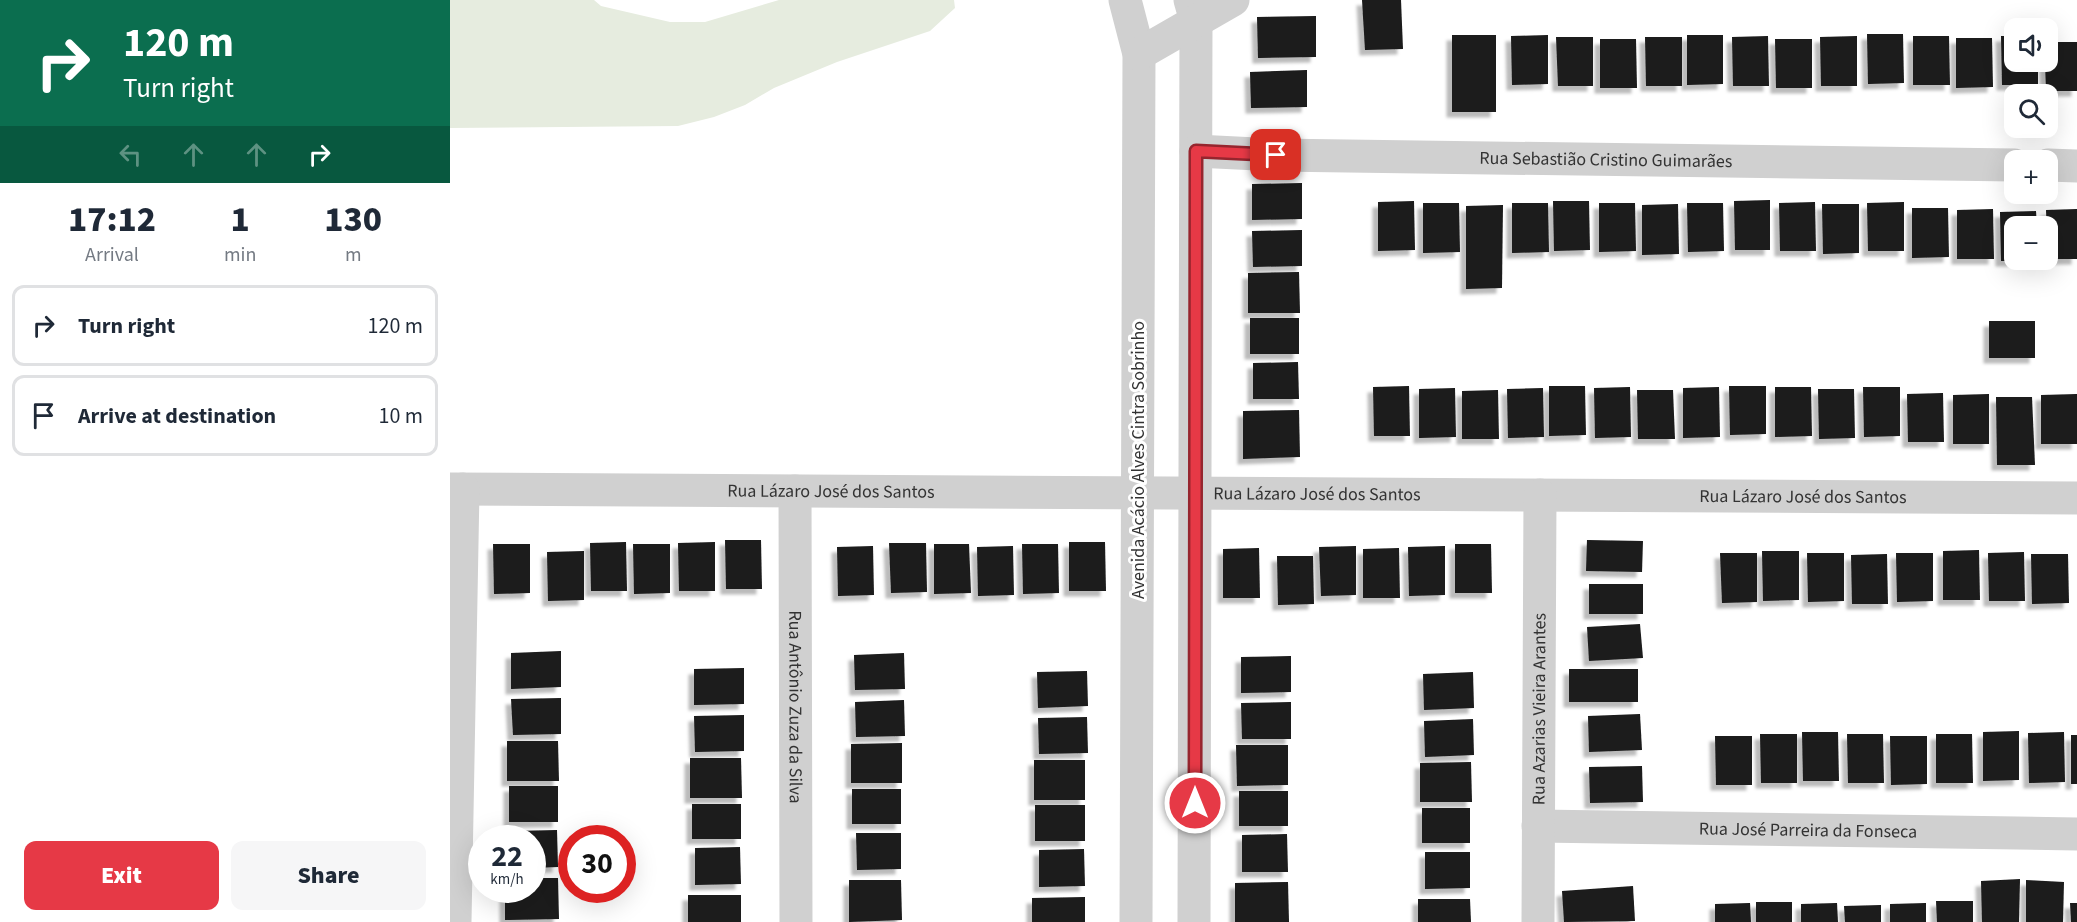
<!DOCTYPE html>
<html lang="en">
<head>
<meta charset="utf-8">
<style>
  :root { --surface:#fff; --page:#f6f6f7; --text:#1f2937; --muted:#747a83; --line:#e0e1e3; --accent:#e63946 }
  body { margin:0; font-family:"Source Sans 3",sans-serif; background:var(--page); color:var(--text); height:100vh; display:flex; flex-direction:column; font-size:22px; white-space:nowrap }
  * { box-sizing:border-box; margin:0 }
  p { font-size:20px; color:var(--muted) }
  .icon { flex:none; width:33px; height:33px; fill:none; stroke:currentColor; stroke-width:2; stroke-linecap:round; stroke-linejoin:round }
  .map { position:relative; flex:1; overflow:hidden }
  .sheet { display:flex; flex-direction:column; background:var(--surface); width:450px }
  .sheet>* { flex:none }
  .top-card { background:#0b6e4f; color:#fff; overflow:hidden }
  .buttons { position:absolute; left:1554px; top:18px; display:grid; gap:12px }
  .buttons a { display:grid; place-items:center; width:54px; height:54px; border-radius:12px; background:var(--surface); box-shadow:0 6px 24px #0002; font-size:30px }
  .speed { position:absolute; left:18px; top:825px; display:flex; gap:12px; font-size:30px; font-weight:700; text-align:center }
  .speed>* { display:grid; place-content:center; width:78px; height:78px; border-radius:50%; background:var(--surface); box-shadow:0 6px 24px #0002; line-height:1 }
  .speed small { font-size:15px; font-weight:400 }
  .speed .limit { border:9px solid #d22; background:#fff; color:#111 }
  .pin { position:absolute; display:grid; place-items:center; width:51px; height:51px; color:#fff; margin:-26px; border-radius:12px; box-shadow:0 3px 9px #0006 }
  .me { position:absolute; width:66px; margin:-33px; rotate:0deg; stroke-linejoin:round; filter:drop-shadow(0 0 4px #0008) }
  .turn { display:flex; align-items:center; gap:21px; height:126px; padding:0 24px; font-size:27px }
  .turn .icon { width:78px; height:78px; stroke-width:2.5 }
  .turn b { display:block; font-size:42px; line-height:51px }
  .lanes { display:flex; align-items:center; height:57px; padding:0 24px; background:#0003; justify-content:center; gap:30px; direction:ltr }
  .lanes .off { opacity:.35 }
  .eta { display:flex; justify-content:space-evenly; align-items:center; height:102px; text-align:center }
  .eta b { font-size:36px; font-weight:800; line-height:42px }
  .cta { display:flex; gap:12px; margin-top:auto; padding:12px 24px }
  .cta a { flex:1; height:69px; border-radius:12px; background:var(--accent); color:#fff; font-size:24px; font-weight:800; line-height:69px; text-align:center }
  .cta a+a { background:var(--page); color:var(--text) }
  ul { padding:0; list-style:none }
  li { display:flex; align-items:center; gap:18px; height:81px; margin:0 12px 9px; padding:0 12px; border:3px solid var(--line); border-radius:12px }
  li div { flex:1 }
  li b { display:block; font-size:22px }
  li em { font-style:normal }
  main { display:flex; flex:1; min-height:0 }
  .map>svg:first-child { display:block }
  .green { fill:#e6ecdf }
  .building { fill:#1a1a1a; filter:url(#shadow) }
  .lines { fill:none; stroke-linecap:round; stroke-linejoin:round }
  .minor { stroke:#d0d0d0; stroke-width:33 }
  .route-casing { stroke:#96252e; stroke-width:15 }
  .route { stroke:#e63946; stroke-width:10 }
  .labels { text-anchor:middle; stroke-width:6; stroke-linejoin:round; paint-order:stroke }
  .street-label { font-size:18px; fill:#333; stroke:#fff }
</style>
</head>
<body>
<main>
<section class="sheet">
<div class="top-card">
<div class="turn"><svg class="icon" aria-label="right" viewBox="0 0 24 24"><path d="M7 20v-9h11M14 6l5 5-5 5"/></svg><div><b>120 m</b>Turn right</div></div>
<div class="lanes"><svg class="icon off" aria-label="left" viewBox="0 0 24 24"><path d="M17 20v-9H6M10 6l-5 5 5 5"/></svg><svg class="icon off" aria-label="ahead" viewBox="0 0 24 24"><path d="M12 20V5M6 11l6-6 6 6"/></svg><svg class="icon off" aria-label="ahead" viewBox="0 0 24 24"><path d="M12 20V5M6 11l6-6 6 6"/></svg><svg class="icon" aria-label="right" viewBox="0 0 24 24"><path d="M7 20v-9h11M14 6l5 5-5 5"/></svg></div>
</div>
<div class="eta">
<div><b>17:12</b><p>Arrival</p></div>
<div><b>1</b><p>min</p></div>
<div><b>130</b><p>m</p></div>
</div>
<ul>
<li><svg class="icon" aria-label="right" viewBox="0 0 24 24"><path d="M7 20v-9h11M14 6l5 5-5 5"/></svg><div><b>Turn right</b></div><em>120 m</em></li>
<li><svg class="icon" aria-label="arrive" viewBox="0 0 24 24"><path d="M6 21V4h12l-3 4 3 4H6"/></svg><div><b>Arrive at destination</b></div><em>10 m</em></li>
</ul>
<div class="cta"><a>Exit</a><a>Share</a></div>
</section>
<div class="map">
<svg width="1627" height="922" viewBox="0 0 1627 922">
  <defs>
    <filter id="shadow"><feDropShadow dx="-5.5" dy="5.5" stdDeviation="1.5" flood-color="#0004"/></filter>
  </defs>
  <rect width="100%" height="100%" fill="#fff"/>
  <polygon class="green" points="0,0 144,0 151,6 220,22 255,22 329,0 504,0 505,8 480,31 387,62 324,88 295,105 264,117 228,126 0,128"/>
  <g class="building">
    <polygon points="912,0 951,0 953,49 915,50"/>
    <polygon points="866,16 866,57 808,58 807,17"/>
    <polygon points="1417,34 1453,34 1454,83 1418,84"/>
    <rect x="1002" y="35" width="44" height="77"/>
    <polygon points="1098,35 1098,84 1062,85 1061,36"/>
    <polygon points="1237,35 1273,35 1273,84 1237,85"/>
    <polygon points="1318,36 1319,86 1283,86 1282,37"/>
    <polygon points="1407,36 1407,86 1371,86 1370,37"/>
    <polygon points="1463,36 1499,36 1500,85 1463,85"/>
    <polygon points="1551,36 1564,36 1564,62 1588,62 1588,85 1552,85"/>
    <polygon points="1106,37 1143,37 1143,86 1108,86"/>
    <polygon points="1195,37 1232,37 1232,86 1196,86"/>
    <polygon points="1506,38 1542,38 1543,87 1506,88"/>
    <polygon points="1150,39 1186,39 1187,88 1150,88"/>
    <polygon points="1325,39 1362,39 1362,88 1326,88"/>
    <polygon points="1598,42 1627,42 1627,91 1596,91 1595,62 1598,62"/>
    <polygon points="857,70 857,107 801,108 800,72"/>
    <polygon points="852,183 852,219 802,220 802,184"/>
    <polygon points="1320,200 1320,250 1285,250 1284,201"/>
    <polygon points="964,201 965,250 928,251 928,202"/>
    <polygon points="1103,201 1139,201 1140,250 1104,251"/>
    <polygon points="1365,202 1366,251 1330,251 1329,203"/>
    <polygon points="1454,202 1454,251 1418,251 1417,203"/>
    <polygon points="973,203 1009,203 1010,252 973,253"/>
    <polygon points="1062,203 1098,203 1099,252 1062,253"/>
    <polygon points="1149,203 1185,203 1186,251 1149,252"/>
    <polygon points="1237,203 1273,203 1274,251 1238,252"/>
    <polygon points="1228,204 1229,254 1192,255 1192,205"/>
    <polygon points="1372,204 1409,204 1409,253 1373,254"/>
    <polygon points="1053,205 1052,288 1016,289 1016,206"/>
    <polygon points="1462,208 1498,208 1499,257 1462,258"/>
    <polygon points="1543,209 1544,259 1507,259 1507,210"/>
    <polygon points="1627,209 1627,259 1598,259 1596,210"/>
    <polygon points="1586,211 1587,226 1564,226 1564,261 1551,261 1550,212"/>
    <polygon points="852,230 852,266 803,267 802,231"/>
    <polygon points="849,272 850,313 798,313 798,273"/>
    <rect x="800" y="318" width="49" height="36"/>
    <rect x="1539" y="321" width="46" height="37"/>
    <polygon points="848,362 849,399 803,399 803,363"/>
    <polygon points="959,386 960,436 924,436 923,387"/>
    <polygon points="1099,386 1135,386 1136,435 1099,436"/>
    <polygon points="1279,386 1316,386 1316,434 1280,435"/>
    <polygon points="1180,387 1181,437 1145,438 1144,388"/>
    <polygon points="1269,387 1270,437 1233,438 1233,388"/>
    <polygon points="1325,387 1361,387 1362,436 1325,437"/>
    <polygon points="1413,387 1450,387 1450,436 1414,437"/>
    <polygon points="1005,388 1006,437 969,438 969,389"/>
    <polygon points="1093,388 1094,437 1058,438 1057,389"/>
    <polygon points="1368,389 1404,389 1405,438 1369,439"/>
    <polygon points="1048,390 1049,439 1012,439 1012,391"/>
    <polygon points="1187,390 1223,390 1225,439 1188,439"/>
    <polygon points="1493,393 1494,442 1458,442 1457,394"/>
    <polygon points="1539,394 1539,444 1503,444 1503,395"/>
    <polygon points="1627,394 1627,444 1591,444 1591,395"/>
    <polygon points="1546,397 1582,397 1585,465 1547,465"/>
    <polygon points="849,410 850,457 793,459 793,411"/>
    <polygon points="275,540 311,540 312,589 276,589"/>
    <polygon points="1137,540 1193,541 1192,572 1136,571"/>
    <polygon points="176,542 177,591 141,591 140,543"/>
    <polygon points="265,542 265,591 229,591 228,543"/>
    <polygon points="619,542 655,542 656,591 619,591"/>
    <polygon points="439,543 476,543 477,592 441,593"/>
    <polygon points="43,544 80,544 80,593 44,594"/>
    <polygon points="183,544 220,544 220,593 184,594"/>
    <polygon points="484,544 519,544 521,593 484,594"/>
    <polygon points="572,544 608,544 609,593 573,594"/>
    <polygon points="1005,544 1041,544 1042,593 1005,593"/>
    <polygon points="423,546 424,595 388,596 387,547"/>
    <polygon points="563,546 564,595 528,596 527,547"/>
    <polygon points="906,546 906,595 871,596 869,547"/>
    <polygon points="995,546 995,595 959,596 958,547"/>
    <polygon points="809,548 810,598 773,598 773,549"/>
    <polygon points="949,548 950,598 913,598 913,549"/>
    <polygon points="1529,550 1530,600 1493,600 1493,551"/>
    <polygon points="134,551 134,600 98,601 97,552"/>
    <polygon points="1312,551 1349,551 1349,600 1313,601"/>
    <polygon points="1574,552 1575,601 1539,601 1538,553"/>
    <polygon points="1270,553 1307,553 1307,602 1272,603"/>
    <polygon points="1357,553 1394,553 1394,601 1358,602"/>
    <polygon points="1446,553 1483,553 1483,601 1447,602"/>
    <polygon points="1437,554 1438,604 1402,604 1401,555"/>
    <polygon points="1581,554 1618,554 1619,603 1582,604"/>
    <polygon points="827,556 863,556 864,604 828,605"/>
    <rect x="1139" y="584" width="54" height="30"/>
    <polygon points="1190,624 1193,658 1139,661 1137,627"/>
    <polygon points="111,651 111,687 61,689 61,653"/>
    <polygon points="454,653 455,689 405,690 404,655"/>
    <polygon points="841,656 841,692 791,693 791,657"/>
    <polygon points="294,668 294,704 244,705 244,669"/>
    <rect x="1119" y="669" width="69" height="33"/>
    <polygon points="637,671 638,706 588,708 587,672"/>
    <polygon points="1023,672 1024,708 974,710 973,674"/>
    <polygon points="111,698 111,734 63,735 61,699"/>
    <polygon points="454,700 455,736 406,737 405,702"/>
    <polygon points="841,702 841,739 792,739 791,703"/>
    <polygon points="1190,714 1192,750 1139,752 1138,716"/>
    <polygon points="294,715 294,751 245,752 244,716"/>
    <polygon points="637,717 638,753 589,754 588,718"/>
    <polygon points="1023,719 1024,755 975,757 974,721"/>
    <polygon points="1569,731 1569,780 1533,781 1533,732"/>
    <polygon points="1352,732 1388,732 1389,781 1353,781"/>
    <polygon points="1614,732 1615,782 1579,783 1578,733"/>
    <polygon points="1310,734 1347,734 1347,783 1311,783"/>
    <polygon points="1397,734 1433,734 1434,783 1398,783"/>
    <polygon points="1486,734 1522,734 1523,783 1486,783"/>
    <rect x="1621" y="735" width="6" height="49"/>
    <polygon points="1265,736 1302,736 1302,785 1266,785"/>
    <polygon points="1440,736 1477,736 1477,784 1441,785"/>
    <polygon points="57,741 108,741 109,781 57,781"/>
    <polygon points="452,743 452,783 401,783 401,744"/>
    <polygon points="786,745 838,745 838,785 787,786"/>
    <polygon points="240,758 291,758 292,798 240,798"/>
    <rect x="584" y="760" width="51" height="40"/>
    <polygon points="1021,762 1022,802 970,802 970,763"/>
    <polygon points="1192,766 1193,802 1140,803 1139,767"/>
    <rect x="59" y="786" width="49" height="36"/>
    <rect x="402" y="789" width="49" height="35"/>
    <rect x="789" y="791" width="49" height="35"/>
    <rect x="242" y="804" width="49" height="35"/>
    <rect x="585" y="805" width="50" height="36"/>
    <rect x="972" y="808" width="48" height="35"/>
    <polygon points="107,830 108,867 82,868 82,838 62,838 62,831"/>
    <polygon points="406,833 451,833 451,869 407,870"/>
    <polygon points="837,834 838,872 792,872 792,835"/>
    <polygon points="290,847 291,884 245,885 245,848"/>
    <polygon points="634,849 635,886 589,887 589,850"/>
    <polygon points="975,852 1020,852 1020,888 975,889"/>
    <polygon points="82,878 108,878 109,919 55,920 55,890 82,890"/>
    <polygon points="1570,879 1569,922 1532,922 1531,881"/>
    <polygon points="399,880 451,880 452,920 399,922"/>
    <polygon points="1576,880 1614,882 1613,922 1576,922"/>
    <polygon points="838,882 839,922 785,922 785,883"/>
    <polygon points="1183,886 1185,921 1114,922 1112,891"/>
    <rect x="238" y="895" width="53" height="27"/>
    <polygon points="635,897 635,922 582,922 582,898"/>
    <polygon points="968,899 1020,899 1021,922 968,922"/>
    <polygon points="1486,901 1523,901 1523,922 1487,922"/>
    <rect x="1306" y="902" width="36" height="20"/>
    <polygon points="1300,903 1301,922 1265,922 1265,904"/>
    <polygon points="1387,903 1388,922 1351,922 1351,904"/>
    <polygon points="1476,903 1476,922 1440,922 1440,904"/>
    <polygon points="1620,903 1627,903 1627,922 1621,922"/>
    <polygon points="1431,905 1431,922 1395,922 1394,906"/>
  </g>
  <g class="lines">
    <g class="minor">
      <polyline points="675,0 689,54 686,922"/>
      <polyline points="740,0 746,21 744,922"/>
      <polyline points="689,54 783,0"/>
      <path id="s1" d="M 746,151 L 826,155 L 1564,165"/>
      <polyline points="1598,165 1627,166"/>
      <path id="s2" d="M 0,489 L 1627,498"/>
      <path id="s3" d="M 345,491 L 346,922"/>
      <path id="s4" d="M 1088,826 L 1627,834"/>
      <polyline points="5,922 13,489"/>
      <path id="s5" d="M 1088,922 L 1090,495"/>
    </g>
  </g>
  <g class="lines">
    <g class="route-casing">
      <polyline id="route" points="745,803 746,151 826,155"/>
    </g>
    <use href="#route" class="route"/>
  </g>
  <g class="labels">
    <g class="street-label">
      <text dy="6" stroke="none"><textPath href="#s1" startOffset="410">Rua Sebastião Cristino Guimarães</textPath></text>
      <text transform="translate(688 460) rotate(-90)" y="6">Avenida Acácio Alves Cintra Sobrinho</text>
      <text dy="6" stroke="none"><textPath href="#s2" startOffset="381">Rua Lázaro José dos Santos</textPath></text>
      <text dy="6" stroke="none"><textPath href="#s2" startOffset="867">Rua Lázaro José dos Santos</textPath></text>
      <text dy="6" stroke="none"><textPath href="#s2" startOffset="1353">Rua Lázaro José dos Santos</textPath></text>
      <text dy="6" stroke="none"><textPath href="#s3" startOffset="216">Rua Antônio Zuza da Silva</textPath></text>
      <text dy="6" stroke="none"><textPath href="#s5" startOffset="213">Rua Azarias Vieira Arantes</textPath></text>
      <text dy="6" stroke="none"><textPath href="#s4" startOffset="270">Rua José Parreira da Fonseca</textPath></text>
    </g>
  </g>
</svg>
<div class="buttons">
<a><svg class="icon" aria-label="sound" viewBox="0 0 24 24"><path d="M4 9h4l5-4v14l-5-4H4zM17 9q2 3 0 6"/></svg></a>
<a><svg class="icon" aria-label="search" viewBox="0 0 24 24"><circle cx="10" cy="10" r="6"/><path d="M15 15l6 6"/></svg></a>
<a>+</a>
<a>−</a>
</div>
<div class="speed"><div>22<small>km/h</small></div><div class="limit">30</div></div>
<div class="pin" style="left:826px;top:155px;background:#d93025"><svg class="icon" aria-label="arrive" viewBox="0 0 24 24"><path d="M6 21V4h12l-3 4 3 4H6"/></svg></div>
<svg class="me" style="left:745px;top:803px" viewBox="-20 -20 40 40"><circle r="17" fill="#e63946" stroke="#fff" stroke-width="3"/><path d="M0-11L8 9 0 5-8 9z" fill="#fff"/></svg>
</div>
</main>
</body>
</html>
